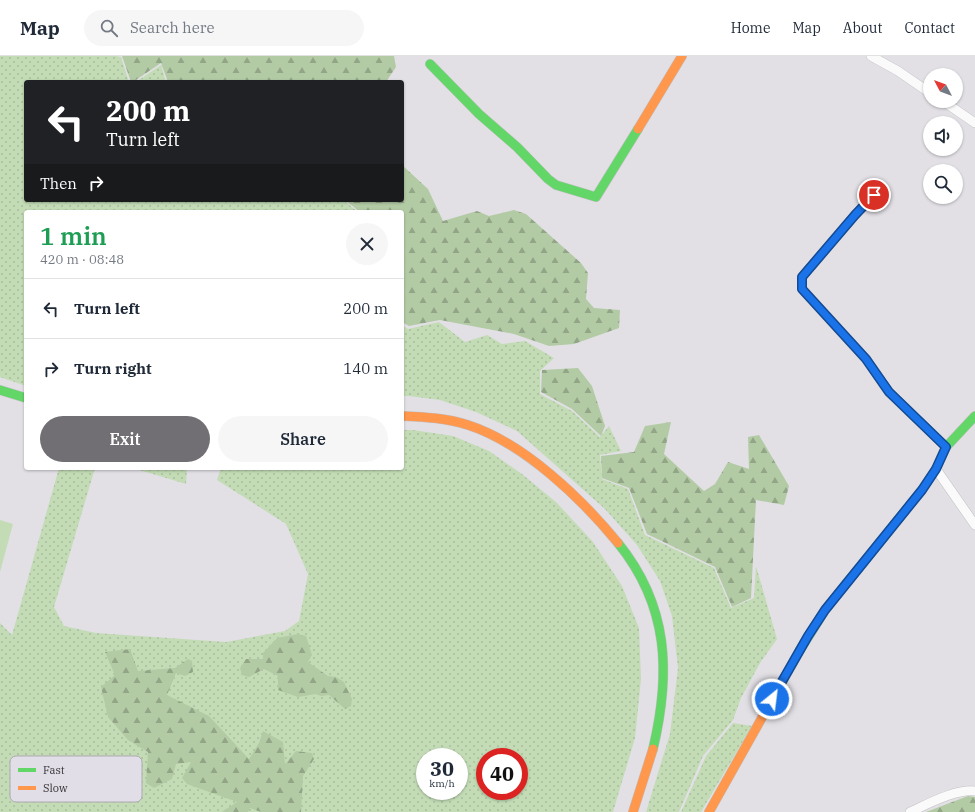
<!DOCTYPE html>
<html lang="en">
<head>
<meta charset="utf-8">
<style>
  :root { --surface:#fff; --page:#f6f6f7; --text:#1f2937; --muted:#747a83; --line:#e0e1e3; --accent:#716f73 }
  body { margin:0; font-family:"IBM Plex Serif",serif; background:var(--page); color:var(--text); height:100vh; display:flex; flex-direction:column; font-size:15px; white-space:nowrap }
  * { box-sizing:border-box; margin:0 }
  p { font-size:13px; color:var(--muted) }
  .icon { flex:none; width:22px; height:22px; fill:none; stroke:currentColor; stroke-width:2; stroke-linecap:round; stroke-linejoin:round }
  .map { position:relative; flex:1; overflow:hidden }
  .details { position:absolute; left:24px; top:154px; width:380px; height:260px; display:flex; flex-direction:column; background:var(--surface); border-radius:4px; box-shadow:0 1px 3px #0004 }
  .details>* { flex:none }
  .guide { position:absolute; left:24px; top:24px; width:380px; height:122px; border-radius:4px; box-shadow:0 1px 3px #0004; background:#202124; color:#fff; overflow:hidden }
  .needle { width:26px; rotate:311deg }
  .buttons { position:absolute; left:923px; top:12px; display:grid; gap:8px }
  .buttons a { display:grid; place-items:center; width:40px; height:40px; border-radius:50%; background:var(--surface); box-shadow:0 1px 3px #0004; font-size:20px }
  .speed { position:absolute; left:416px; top:692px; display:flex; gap:8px; font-size:20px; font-weight:700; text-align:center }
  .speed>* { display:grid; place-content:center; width:52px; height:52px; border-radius:50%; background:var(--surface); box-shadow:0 1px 3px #0004; line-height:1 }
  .speed small { font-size:10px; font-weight:400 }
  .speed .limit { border:6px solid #d22; background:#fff; color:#111 }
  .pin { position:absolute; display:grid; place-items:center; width:34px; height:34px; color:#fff; margin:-17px; border:2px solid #fff; border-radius:50%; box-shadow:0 1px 4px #0007 }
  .me { position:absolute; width:44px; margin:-22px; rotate:29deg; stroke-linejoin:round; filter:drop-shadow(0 0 3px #0008) }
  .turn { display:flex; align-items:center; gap:14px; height:84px; padding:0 16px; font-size:18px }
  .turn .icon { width:52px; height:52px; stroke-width:2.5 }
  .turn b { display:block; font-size:28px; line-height:34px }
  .then { display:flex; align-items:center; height:38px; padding:0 16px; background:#0003; gap:8px; font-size:15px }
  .round { display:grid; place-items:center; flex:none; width:42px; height:42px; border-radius:21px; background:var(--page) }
  .headline { display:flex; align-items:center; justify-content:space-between; height:68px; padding:0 16px }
  h1 { font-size:24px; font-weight:600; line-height:30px; color:#1e9e55 }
  .action { display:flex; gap:8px; margin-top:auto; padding:8px 16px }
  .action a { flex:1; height:46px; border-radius:24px; background:var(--accent); color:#fff; font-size:16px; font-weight:600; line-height:46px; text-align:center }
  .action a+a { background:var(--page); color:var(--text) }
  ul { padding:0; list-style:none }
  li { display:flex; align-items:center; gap:12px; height:60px; padding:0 16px; border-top:1px solid var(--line) }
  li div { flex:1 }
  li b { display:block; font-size:15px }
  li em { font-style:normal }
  header { display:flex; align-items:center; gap:24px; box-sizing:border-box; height:56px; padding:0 20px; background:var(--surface); border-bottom:1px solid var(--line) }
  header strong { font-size:19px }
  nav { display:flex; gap:22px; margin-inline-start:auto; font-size:14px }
  .search { width:280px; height:36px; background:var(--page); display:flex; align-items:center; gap:10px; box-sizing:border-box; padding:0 14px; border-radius:22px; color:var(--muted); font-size:15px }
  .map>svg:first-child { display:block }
  .grass { fill:url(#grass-dots); fill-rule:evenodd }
  .forest { fill:url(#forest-firs) }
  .garden { fill:#c3dcb6 }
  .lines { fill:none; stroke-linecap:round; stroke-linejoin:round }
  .street-casing { stroke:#c0bfc2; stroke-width:10 }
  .fast-casing { stroke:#c0bfc2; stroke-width:10 }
  .slow-casing { stroke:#c0bfc2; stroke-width:10 }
  .street { stroke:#fbfafb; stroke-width:9 }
  .fast { stroke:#63d668; stroke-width:9 }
  .slow { stroke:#ff974d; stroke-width:9 }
  .route-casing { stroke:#114b97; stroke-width:10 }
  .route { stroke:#1a73e8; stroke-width:7 }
  .key { fill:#e1dee7; stroke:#adaab2; stroke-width:1 }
  .key-label { font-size:11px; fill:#343236 }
</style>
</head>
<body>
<header>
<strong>Map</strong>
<div class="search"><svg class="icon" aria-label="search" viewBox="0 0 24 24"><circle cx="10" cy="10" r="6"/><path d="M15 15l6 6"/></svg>Search here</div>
<nav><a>Home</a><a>Map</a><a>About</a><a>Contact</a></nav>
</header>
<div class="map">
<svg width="975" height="756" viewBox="0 0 975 756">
  <defs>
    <pattern id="grass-dots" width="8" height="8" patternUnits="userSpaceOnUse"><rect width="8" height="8" fill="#c3dcb6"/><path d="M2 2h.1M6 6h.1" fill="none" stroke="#a8bd9d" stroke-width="1.8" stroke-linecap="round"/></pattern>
    <pattern id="forest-firs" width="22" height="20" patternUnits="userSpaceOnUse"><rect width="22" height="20" fill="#b2cba5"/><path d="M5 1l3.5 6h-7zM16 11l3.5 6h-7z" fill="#92a587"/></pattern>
  </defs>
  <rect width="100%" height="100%" fill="#e2e0e5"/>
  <g class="grass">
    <polygon points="0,0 117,0 121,1 129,26 26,26 26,144 331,144 346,146 358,156 26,156 26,330 0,321"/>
    <polygon points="161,9 166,26 136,26"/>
    <polygon points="439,266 465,286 487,279 502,288 525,285 554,302 540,315 540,338 572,355 600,381 609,370 621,395 600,399 602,423 628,433 645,479 714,512 731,552 754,542 756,510 777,583 760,607 741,642 733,664 703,700 679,756 646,756 670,678 678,612 672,560 660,525 637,489 605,453 517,375 476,356 440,344 409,340 402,340 402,269 408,273"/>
    <path d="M 402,374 L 413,374 L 453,380 L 489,395 L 522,418 L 557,447 L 593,486 L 622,530 L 639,572 L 641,623 L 635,682 L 613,756 L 0,756 L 0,567 L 12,579 L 59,412 L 95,412 L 54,551 L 64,570 L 96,577 L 226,586 L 285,575 L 299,565 L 308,518 L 286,468 L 217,424 L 221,412 L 402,412 ZM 425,701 L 459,701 L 459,735 L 425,735 ZM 485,701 L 519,701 L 519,735 L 485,735 Z"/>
    <polygon points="133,412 187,412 186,428"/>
    <polygon points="733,667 752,670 701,756 681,756 706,700"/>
  </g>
  <g class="forest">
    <polygon points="122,0 394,0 396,11 386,26 168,26 161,7 133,26 131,26"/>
    <polygon points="402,109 428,133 443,165 477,155 489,160 514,154 526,158 581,207 588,217 586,243 594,252 620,254 619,272 574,288 549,290 514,278 440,264 409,270 402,266 402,156 360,156 345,144 402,144"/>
    <polygon points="578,312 592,330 605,370 601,380 572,353 541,336 542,314"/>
    <polygon points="671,366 664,398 704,435 715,428 728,406 749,413 748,381 759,379 789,430 784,449 756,444 751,542 732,551 715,511 647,478 629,432 602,422 601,400 634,396 645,370"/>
    <polygon points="298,578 306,580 312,599 308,606 328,620 336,621 344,626 352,643 351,650 345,653 329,639 321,640 316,638 298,641 278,634 278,620 264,613 249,621 242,619 240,612 246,603 263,603 263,597 277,582"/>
    <polygon points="130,593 138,615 175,612 188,603 192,605 193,616 185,620 176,617 167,639 209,660 249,703 259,687 263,675 283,686 285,708 296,695 312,697 314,703 303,720 301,756 261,756 250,752 248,756 222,756 237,746 187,728 182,722 191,706 176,708 172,723 154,732 146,727 148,696 128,684 108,661 101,631 115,619 105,596"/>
    <polygon points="968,740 975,741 975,756 926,756"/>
  </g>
  <polygon class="garden" points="0,464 13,468 0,516"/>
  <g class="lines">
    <g class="street-casing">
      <g id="street">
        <polyline points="871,0 898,15 930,37"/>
        <polyline points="943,45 975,67"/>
        <polyline points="936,413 975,469"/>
        <path d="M 910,756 C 928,748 955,733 975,735"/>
      </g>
    </g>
    <g class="fast-casing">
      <g id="fast">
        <polyline points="430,8 479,58 517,91 548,123 556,129 596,141 638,73"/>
        <polyline points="884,329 889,336 946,391"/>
        <polyline points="0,334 26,342"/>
        <path d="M 618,487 C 669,550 671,617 653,693"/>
        <polyline points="800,594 825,554 922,434 936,413 946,391 975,360"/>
      </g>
    </g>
    <g class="slow-casing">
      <g id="slow">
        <polyline points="638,73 682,0"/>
        <polyline points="874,139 855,159 802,221 802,233 866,303 884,329"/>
        <path d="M 402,360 C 424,361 447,362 468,369 C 524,387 582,443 618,487"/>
        <polyline points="633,756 653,693"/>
        <polyline points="709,756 800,594"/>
      </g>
    </g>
    <use href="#street" class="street"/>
    <use href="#fast" class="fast"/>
    <use href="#slow" class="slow"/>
  </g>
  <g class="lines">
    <g class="route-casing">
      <polyline id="route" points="772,643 808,580 825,554 922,434 936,413 946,391 889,336 866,303 802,233 802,221 855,159 874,139"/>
    </g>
    <use href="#route" class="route"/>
  </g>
  <rect x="10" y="700" width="132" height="46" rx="6" class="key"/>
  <rect x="18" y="712" width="18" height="4" fill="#63d668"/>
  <rect x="18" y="730" width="18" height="4" fill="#ff974d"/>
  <g class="key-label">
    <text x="43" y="718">Fast</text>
    <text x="43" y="736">Slow</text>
  </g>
</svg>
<div class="buttons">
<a><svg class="needle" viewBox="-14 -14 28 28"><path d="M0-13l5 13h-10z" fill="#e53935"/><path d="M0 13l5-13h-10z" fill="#747a83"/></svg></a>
<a><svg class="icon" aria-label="sound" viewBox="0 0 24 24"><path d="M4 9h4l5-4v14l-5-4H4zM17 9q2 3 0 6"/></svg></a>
<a><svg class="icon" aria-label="search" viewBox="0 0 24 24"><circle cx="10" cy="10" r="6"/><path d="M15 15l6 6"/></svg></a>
</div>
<div class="speed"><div>30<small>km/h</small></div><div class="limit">40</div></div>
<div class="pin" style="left:874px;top:139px;background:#d93025"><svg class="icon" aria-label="arrive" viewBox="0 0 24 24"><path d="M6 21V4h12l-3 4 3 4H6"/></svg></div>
<svg class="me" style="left:772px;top:643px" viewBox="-20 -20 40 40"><circle r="17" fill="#1a73e8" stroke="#fff" stroke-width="3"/><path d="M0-11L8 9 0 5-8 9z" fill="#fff"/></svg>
<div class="guide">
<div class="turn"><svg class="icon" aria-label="left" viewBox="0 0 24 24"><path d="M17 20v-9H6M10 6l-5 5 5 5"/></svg><div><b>200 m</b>Turn left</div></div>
<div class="then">Then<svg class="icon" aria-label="right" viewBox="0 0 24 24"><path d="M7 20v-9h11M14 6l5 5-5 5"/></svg></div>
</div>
<section class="details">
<div class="headline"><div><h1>1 min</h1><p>420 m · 08:48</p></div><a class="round"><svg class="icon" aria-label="close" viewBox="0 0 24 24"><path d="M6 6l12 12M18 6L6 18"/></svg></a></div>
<ul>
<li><svg class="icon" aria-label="left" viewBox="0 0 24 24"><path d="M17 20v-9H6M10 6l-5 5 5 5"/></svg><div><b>Turn left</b></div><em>200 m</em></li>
<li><svg class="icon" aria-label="right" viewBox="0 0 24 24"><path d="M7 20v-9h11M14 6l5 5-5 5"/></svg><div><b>Turn right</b></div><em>140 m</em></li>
</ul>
<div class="action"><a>Exit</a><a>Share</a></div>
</section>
</div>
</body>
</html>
